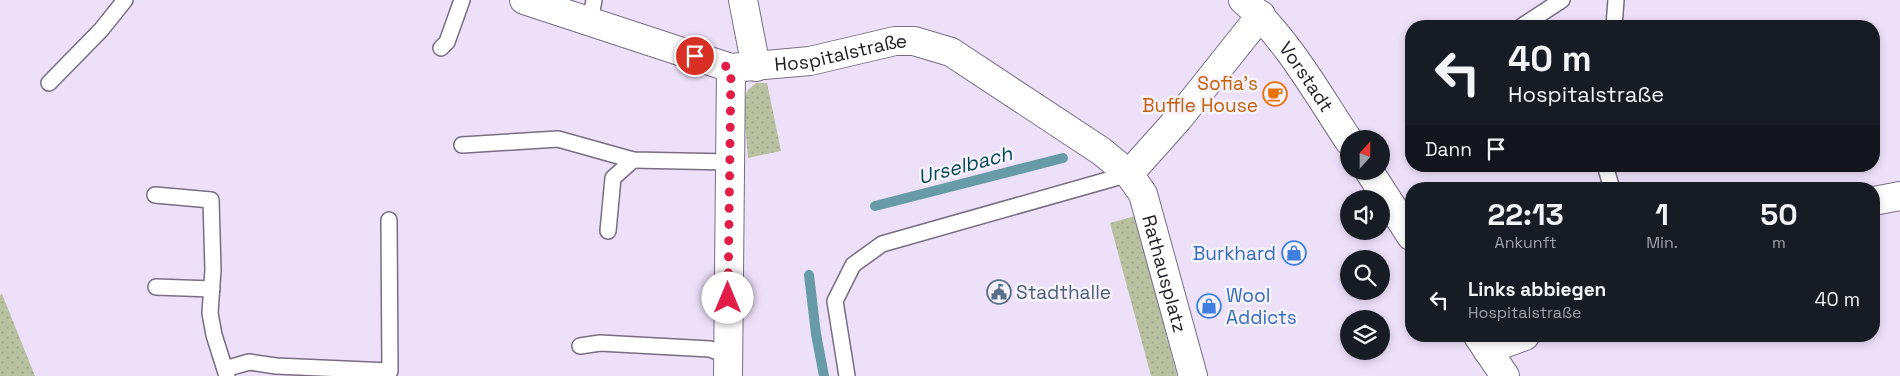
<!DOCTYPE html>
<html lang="de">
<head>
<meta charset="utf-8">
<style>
  :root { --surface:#171b24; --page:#20242c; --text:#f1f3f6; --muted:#9ea1a6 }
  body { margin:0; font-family:"Space Grotesk",sans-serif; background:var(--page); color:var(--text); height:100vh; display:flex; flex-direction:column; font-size:19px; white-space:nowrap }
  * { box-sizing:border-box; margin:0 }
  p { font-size:16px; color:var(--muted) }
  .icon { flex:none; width:28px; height:28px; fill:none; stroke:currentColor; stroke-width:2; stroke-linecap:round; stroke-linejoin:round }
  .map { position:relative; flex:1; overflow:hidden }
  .sheet { position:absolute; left:1405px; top:182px; width:475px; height:160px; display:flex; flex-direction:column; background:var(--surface); border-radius:20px; box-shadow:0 2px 8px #0003 }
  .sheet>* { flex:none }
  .banner { position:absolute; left:1405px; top:20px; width:475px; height:152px; border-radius:20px; box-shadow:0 2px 8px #0003; background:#171b24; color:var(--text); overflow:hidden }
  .needle { width:32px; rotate:21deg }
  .fabs { position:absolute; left:1340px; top:130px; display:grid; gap:10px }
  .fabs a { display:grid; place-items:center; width:50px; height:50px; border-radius:50%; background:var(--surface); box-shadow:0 2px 8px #0003; font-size:25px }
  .pin { position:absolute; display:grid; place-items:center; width:42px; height:42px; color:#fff; margin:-21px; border:2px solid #fff; border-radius:50%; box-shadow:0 1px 5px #0007 }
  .me { position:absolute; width:55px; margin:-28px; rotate:0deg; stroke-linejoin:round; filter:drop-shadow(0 0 4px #0008) }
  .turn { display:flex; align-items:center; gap:18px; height:105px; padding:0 20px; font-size:22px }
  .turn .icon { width:65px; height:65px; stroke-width:2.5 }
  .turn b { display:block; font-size:35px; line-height:42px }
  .then { display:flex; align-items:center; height:48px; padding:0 20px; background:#0003; gap:10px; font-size:19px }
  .eta { display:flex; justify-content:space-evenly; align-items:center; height:85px; text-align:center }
  .eta b { font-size:30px; font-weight:700; line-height:35px }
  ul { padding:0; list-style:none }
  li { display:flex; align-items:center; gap:15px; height:65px; padding:0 20px }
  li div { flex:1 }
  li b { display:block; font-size:19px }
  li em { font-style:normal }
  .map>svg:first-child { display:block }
  .green { fill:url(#green-dots) }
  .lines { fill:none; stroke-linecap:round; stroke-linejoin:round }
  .stream { stroke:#689ba8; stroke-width:10 }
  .lane-casing { stroke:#786d83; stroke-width:18 }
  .street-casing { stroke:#786d83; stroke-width:30 }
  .lane { stroke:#fff; stroke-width:15 }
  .street { stroke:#fff; stroke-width:28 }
  .route { stroke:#e11d48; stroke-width:9; stroke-dasharray:0 16.2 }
  .labels { text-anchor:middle; stroke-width:5; stroke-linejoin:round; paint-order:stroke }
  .street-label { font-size:19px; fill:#1f1a23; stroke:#f6f2fc }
  .food-label { font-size:19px; fill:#c56008; stroke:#f6f2fc; text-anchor:end }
  .shop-label { font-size:19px; fill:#366cbe; stroke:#f6f2fc; text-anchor:end }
  .service-label { font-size:19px; fill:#4e5e75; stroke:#f6f2fc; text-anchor:start }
  .water-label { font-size:20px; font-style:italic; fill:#024853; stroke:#f6f2fc }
</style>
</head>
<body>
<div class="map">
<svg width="1900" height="376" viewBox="0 0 1900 376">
  <defs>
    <pattern id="green-dots" width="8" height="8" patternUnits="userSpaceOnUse" patternTransform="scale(1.25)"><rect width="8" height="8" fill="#b8c1a0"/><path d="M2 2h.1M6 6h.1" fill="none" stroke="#9ea58a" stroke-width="1.8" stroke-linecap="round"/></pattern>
  </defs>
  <rect width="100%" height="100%" fill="#ede1fa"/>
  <g class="green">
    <polygon points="756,83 767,83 781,151 748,158 743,100 748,90"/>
    <polygon points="1135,216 1177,376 1151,376 1110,223"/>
    <polygon points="2,294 35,376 0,376 0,295"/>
  </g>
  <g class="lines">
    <g class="stream">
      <polyline points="875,206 1063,158"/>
      <polyline points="809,275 816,334 824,376"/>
    </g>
    <g class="lane-casing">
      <g id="lane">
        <polyline points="590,22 594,0"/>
        <polyline points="1522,26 1562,0"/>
        <polyline points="1614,26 1616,0"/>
        <polyline points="441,48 447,42 462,0"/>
        <polyline points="49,83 101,30 125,0"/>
        <polyline points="462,145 558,139 633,160 729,162"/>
        <polyline points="1607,166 1607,172 1612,189"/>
        <polyline points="155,195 211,200 213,270 210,313 214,335 227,376"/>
        <polyline points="608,231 613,178 633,160"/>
        <polyline points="156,287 212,289"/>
        <polyline points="580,346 600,343 710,349 728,356"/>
        <polyline points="225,369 249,362 276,366 390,371 389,220"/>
        <polyline points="847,376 835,301 853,265 882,244 1129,174"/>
      </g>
    </g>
    <g class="street-casing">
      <g id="street">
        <path id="s1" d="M 524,0 L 731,68 L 810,61 L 895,41 L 914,41 L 951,52 L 1101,151 L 1129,174 L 1143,194 L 1193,376"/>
        <polyline points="743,0 756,67"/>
        <path id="s2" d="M 1243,0 C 1287,38 1317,93 1349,141"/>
        <polyline points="1369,171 1411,236"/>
        <polyline points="1129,174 1179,118 1261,15"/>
        <polyline points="1874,201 1900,196"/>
        <polyline points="1478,336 1505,376"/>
        <polyline points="1487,350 1525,336"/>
        <polyline points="728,376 731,68"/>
      </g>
    </g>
    <use href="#lane" class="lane"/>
    <use href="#street" class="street"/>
  </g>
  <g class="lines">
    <polyline class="route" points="695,56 731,68 728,298"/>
  </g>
  <defs>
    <g id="cafe-ring" transform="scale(1.25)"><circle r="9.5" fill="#f6f2fc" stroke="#e8710a" stroke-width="1.5"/><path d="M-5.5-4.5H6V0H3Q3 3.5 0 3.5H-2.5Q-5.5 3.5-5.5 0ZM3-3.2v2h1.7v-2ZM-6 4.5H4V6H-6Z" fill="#e8710a"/></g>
    <g id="shop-ring" transform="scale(1.25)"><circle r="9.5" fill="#f6f2fc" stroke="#3f7fe0" stroke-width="1.5"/><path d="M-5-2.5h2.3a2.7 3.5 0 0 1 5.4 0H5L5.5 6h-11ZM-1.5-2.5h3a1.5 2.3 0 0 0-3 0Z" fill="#3f7fe0"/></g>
    <g id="civic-ring" transform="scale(1.25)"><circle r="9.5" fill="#f6f2fc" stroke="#5c6f8a" stroke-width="1.5"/><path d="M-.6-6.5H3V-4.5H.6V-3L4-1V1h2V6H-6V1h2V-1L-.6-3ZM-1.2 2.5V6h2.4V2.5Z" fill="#5c6f8a"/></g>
  </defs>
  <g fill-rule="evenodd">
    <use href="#cafe-ring" x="1275" y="94"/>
    <use href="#shop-ring" x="1294" y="253"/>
    <use href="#civic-ring" x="999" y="292"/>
    <use href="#shop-ring" x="1209" y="306"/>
  </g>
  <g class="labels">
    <g class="street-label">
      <text dy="7" stroke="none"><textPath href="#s1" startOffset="329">Hospitalstraße</textPath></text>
      <text dy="7" stroke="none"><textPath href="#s2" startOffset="100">Vorstadt</textPath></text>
      <text dy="7" stroke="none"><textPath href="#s1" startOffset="765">Rathausplatz</textPath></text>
    </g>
    <g class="food-label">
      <text x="1258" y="90">Sofia's<tspan x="1258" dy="22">Buffle House</tspan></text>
    </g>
    <g class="shop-label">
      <text x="1276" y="260">Burkhard</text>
      <text x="1226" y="302" text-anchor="start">Wool<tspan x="1226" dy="22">Addicts</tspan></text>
    </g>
    <g class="service-label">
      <text x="1016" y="299">Stadthalle</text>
    </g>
    <g class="water-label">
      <text transform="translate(965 165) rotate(-15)" y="7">Urselbach</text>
    </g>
  </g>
</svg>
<div class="fabs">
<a><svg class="needle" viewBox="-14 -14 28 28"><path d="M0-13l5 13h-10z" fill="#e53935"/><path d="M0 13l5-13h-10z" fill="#9ea1a6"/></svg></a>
<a><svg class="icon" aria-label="sound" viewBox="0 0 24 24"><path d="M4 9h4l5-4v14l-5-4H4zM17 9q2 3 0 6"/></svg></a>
<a><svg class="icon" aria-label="search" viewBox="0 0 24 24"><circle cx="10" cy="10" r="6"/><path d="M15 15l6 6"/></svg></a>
<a><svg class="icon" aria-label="layers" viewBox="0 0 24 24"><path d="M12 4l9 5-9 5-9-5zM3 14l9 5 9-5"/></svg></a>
</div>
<div class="pin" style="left:695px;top:56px;background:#d93025"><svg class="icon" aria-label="arrive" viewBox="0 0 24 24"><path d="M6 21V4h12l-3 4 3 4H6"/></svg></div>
<svg class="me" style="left:728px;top:298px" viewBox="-20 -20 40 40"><circle r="19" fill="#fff"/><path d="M0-13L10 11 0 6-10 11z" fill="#e11d48"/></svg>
<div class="banner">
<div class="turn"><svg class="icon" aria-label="left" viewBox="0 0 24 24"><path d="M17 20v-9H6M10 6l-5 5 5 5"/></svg><div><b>40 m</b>Hospitalstraße</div></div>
<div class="then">Dann<svg class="icon" aria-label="arrive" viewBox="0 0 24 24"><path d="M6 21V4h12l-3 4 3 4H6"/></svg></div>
</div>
<section class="sheet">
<div class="eta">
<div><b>22:13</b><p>Ankunft</p></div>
<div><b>1</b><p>Min.</p></div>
<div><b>50</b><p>m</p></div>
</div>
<ul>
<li><svg class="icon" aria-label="left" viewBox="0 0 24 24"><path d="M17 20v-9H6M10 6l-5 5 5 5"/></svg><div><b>Links abbiegen</b><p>Hospitalstraße</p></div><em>40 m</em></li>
</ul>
</section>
</div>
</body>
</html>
